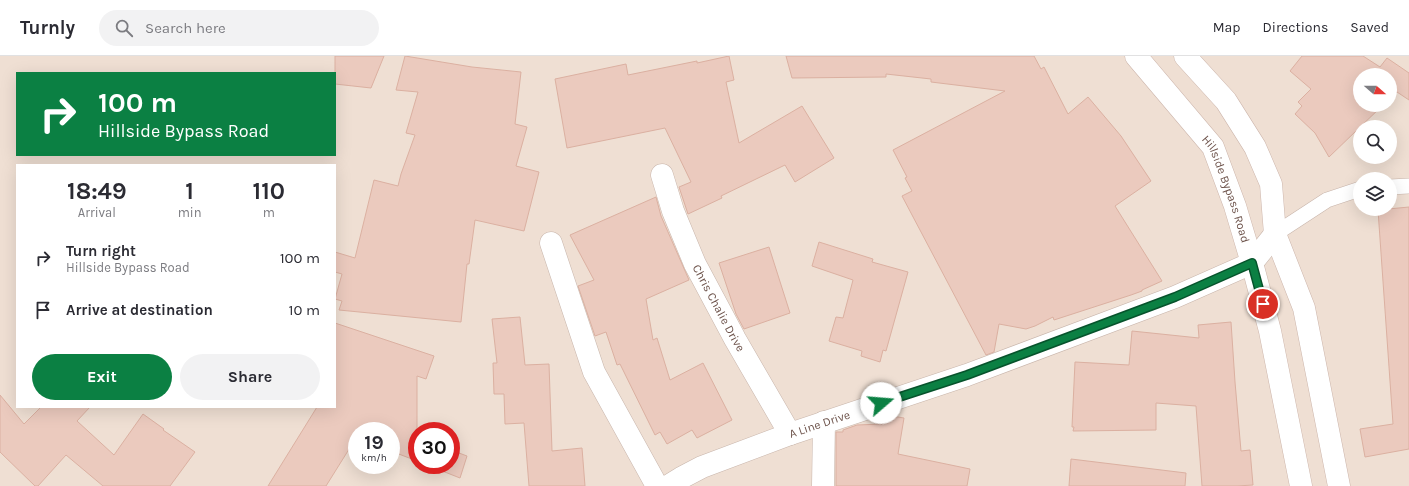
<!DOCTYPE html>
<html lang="en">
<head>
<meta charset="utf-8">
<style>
  :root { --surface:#fff; --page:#f2f2f3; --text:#2b2b33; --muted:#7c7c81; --line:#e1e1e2; --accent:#0b8043 }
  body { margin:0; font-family:Karla,sans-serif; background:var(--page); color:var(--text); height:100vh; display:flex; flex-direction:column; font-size:15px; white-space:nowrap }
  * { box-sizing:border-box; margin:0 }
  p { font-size:13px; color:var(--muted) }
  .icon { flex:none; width:22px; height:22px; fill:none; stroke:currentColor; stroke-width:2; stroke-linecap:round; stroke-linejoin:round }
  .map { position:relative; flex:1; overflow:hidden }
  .sheet { position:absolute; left:16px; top:108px; width:320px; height:244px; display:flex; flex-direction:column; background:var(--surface); border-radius:0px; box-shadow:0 4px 16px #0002 }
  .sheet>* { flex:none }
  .banner { position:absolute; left:16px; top:16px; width:320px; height:84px; border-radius:0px; box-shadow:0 4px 16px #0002; background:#0b8043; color:#fff; overflow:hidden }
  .needle { width:26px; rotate:110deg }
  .tools { position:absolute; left:1353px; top:12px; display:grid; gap:8px }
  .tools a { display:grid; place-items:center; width:44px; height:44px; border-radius:50%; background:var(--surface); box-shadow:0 4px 16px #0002; font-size:20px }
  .speed { position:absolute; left:348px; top:366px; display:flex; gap:8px; font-size:20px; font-weight:700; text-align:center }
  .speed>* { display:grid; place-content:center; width:52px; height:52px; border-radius:50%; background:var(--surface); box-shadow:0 4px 16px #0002; line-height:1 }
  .speed small { font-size:10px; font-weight:400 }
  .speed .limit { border:6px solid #d22; background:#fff; color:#111 }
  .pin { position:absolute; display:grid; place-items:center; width:34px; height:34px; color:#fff; margin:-17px; border:2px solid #fff; border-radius:50%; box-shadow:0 1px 4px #0007 }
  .me { position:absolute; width:44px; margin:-22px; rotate:72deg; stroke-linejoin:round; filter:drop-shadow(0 0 3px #0008) }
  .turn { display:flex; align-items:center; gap:14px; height:84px; padding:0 16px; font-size:18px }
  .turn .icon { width:52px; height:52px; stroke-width:2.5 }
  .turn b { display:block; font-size:28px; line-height:34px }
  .eta { display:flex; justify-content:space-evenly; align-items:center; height:68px; text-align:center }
  .eta b { font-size:24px; font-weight:700; line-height:28px }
  .button { display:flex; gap:8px; margin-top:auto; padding:8px 16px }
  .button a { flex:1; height:46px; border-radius:24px; background:var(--accent); color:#fff; font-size:16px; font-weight:700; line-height:46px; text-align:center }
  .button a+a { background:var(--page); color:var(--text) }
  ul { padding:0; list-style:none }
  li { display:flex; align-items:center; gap:12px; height:52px; padding:0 16px }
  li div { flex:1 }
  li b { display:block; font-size:15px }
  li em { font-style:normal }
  header { display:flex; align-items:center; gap:24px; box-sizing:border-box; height:56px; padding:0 20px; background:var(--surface); border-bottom:1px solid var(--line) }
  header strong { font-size:19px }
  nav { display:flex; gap:22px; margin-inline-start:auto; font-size:14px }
  .search { width:280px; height:36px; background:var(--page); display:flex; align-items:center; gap:10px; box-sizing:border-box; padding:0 14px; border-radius:22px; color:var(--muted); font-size:15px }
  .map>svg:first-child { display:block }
  .residential { fill:#efdfd3; fill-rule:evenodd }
  .building { fill:#ebcabe; stroke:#dbb0a1 }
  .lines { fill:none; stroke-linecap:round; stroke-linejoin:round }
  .lane-casing { stroke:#c8b5ab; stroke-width:16 }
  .street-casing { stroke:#c8b5ab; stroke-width:23 }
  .secondary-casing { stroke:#cdb6ac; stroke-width:23 }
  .lane { stroke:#fff; stroke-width:15 }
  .street { stroke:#fff; stroke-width:22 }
  .secondary { stroke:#fff; stroke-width:22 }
  .route-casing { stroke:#07532c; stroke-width:10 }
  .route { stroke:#0b8043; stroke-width:7 }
  .labels { text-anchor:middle; stroke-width:3; stroke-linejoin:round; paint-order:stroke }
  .street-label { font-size:12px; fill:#6e544c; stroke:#fcf2e9 }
</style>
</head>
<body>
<header>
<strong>Turnly</strong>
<div class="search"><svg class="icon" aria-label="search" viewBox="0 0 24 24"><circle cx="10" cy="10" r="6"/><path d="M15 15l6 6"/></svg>Search here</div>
<nav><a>Map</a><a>Directions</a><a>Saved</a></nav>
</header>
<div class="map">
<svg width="1409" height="430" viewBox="0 0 1409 430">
  <rect width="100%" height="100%" fill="#f9eee3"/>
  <path class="residential" d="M 0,0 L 1409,0 L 1409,430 L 0,430 ZM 17,17 L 335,17 L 335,99 L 17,99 ZM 1360,19 L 1390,19 L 1390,49 L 1360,49 ZM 1360,71 L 1390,71 L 1390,101 L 1360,101 ZM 17,109 L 335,109 L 335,351 L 17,351 ZM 1360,123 L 1390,123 L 1390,153 L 1360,153 ZM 357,375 L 391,375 L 391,409 L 357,409 ZM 417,375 L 451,375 L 451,409 L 417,409 Z"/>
  <g class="building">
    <polygon points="335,0 384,0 371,32 335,28"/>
    <polygon points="405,0 472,11 521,16 515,68 527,71 516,110 539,116 524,175 475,164 469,208 467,208 461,266 339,254 342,245 335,243 342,218 335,216 335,196 355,202 374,124 398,130 401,118 415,79 406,77 418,36 396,34"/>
    <polygon points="729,0 734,24 726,26 739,87 802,50 834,102 795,126 785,109 721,140 722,142 688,158 679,131 691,126 665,72 567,92 555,23 626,8 628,19 697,5 697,7"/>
    <polygon points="786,0 1034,0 1041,13 1044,11 1068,58 1088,41 1121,80 1151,125 1115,150 1162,225 1142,234 1142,235 1131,239 1054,264 1053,261 1035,270 1026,273 999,268 994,296 986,299 902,140 912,135 905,122 907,121 893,94 1005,35 931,26 931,23 886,18 886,21 792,22"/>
    <polygon points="1302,0 1363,0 1380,11 1387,2 1409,17 1409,44 1397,36 1390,42 1390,19 1360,19 1360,49 1383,49 1329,101 1315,77 1295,58 1302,50 1298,46 1311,33 1290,15"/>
    <polygon points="656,141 661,160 689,224 646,243 653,284 657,282 670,324 703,307 732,364 697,382 692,374 667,388 660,376 655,379 620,308 617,309 606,276 595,280 578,230 594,224 570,179"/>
    <polygon points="1409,151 1409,393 1365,401 1360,373 1393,368 1378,154"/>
    <polygon points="819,186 873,203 872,206 908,216 886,295 883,294 880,306 861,300 862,295 829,285 836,261 843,262 853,224 812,210"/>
    <polygon points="769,191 790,257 744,273 736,258 719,207"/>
    <polygon points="520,261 525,309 549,308 552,395 582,392 585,430 529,430 524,367 505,368 504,338 494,338 493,307 497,307 492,263"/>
    <polygon points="1231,266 1235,326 1241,395 1250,394 1253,429 1237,430 1202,430 1196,350 1156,347 1156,374 1073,375 1074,371 1072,371 1075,306 1129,309 1132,275 1199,282 1198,269"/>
    <polygon points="335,267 434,300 426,323 417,320 417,405 391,395 391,375 357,375 357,382 356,382 326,430 268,430 317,351 335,351"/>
    <polygon points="0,339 24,368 41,351 90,351 77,365 114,399 143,358 164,373 163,374 195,396 170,430 103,430 66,399 38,430 35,430 0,396"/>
    <polygon points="886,359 904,362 898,398 970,413 967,430 836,430 836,376 843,376 843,374 857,369 882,368 883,360"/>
    <polygon points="451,394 467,400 460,422 427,409 451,409"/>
    <polygon points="1071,403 1186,417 1185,430 1069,430"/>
  </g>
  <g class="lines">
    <g class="lane-casing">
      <g id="lane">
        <polyline points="1390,131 1409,130"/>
        <polyline points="1275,178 1327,144 1360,133"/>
      </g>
    </g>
    <g class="street-casing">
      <g id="street">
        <path id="s1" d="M 662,119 L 673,155 L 695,208 L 735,283 L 790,378"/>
        <polyline points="551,187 594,316 657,430"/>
        <path id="s2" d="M 668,430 L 681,422 L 702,411 L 790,378 L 967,319 L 1175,241 L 1252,207 L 1275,178"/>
        <polyline points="823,430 824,366"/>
      </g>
    </g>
    <g class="secondary-casing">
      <g id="secondary">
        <path id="s3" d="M 1136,0 L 1213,91 L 1235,150 L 1252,207 L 1270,275 L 1301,430"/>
        <polyline points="1185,0 1226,45 1255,91 1271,128 1275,178 1304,252 1339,430"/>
      </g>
    </g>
    <use href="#lane" class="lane"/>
    <use href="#street" class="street"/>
    <use href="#secondary" class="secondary"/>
  </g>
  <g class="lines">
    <g class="route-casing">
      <polyline id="route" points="881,347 967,319 1175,241 1252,207 1263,248"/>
    </g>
    <use href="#route" class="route"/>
  </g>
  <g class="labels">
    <g class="street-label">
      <text dy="4" stroke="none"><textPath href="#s3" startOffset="163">Hillside Bypass Road</textPath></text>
      <text dy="4" stroke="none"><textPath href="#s1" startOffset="145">Chris Chalie Drive</textPath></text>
      <text dy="4" stroke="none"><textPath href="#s2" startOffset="164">A Line Drive</textPath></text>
    </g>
  </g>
</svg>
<div class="tools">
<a><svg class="needle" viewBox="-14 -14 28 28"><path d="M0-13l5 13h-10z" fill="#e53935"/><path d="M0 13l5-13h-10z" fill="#7c7c81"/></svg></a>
<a><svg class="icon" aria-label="search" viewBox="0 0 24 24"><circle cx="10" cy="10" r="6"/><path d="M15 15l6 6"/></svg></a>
<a><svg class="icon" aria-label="layers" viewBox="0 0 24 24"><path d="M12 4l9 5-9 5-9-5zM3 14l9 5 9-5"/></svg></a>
</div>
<div class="speed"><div>19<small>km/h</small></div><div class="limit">30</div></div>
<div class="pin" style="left:1263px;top:248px;background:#d93025"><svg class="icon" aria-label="arrive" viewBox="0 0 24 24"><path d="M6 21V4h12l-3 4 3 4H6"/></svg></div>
<svg class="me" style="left:881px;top:347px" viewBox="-20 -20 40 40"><circle r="19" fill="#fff"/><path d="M0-13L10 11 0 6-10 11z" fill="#0b8043"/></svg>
<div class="banner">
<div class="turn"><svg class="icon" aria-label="right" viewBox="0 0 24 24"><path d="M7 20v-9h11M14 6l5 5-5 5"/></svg><div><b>100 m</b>Hillside Bypass Road</div></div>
</div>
<section class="sheet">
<div class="eta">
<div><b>18:49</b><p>Arrival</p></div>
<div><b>1</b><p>min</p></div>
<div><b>110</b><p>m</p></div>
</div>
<ul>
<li><svg class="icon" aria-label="right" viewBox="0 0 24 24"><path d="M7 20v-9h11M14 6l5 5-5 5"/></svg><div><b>Turn right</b><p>Hillside Bypass Road</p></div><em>100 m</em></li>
<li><svg class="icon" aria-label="arrive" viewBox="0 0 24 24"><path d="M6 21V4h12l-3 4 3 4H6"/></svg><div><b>Arrive at destination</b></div><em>10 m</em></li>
</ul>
<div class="button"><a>Exit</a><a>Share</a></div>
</section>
</div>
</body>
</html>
